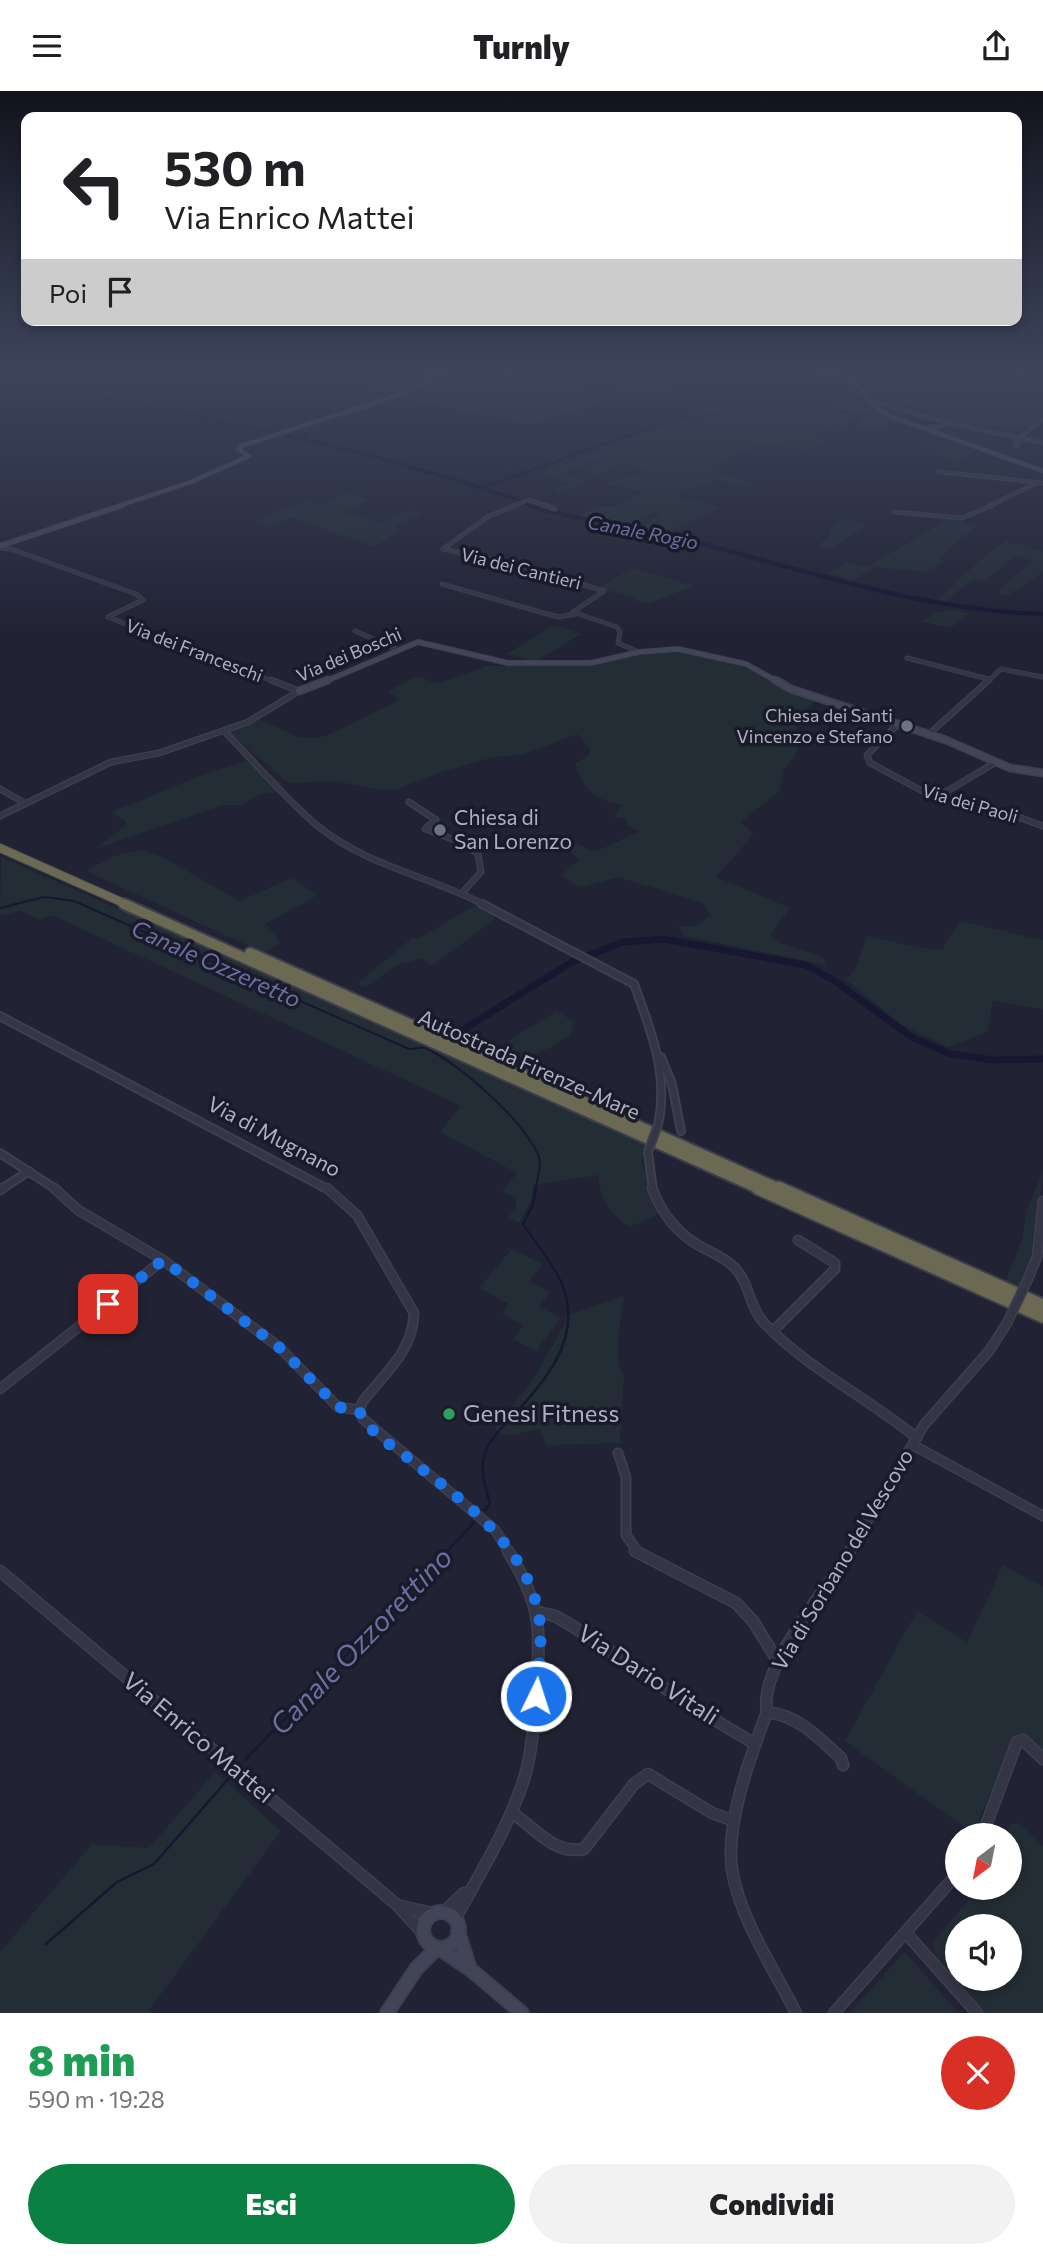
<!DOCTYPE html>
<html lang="it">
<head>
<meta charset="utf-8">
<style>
  :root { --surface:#fff; --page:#f2f2f2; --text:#202124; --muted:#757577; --accent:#0b8043 }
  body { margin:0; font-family:Commissioner,sans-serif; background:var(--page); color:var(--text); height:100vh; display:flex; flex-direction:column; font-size:26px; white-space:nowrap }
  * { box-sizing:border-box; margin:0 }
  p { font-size:23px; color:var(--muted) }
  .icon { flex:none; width:38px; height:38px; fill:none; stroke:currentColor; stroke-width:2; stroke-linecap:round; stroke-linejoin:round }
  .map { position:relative; height:1922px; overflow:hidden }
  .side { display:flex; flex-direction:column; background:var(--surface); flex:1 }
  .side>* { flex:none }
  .hud { position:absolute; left:21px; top:21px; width:1001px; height:214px; border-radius:14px; box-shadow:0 4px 10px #0003; background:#fff; color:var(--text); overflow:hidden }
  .needle { width:46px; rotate:212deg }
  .fabs { position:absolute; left:945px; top:1732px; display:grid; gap:14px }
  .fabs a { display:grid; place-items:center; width:77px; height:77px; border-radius:50%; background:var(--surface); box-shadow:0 4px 10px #0003; font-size:35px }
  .pin { position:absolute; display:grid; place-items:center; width:60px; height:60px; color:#fff; margin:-30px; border-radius:14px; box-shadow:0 4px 10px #0006 }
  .me { position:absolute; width:77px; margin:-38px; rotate:4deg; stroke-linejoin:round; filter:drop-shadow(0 0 5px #0008) }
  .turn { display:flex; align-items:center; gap:24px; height:147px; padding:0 28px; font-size:32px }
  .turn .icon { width:91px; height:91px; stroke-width:2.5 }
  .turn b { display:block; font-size:49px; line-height:60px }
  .then { display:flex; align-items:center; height:66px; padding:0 28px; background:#0003; gap:14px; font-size:26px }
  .round { display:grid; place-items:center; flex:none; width:74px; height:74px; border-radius:37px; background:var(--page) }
  .summary { display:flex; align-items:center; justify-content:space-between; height:119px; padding:0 28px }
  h1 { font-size:42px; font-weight:800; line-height:52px; color:#1e9e55 }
  .action { display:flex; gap:14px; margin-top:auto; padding:14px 28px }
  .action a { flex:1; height:80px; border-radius:42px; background:var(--accent); color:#fff; font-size:28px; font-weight:800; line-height:80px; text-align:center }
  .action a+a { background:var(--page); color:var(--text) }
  header { display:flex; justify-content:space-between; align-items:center; height:91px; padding:0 28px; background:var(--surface); font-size:32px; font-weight:800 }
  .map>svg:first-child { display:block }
  .green { fill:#232d35; fill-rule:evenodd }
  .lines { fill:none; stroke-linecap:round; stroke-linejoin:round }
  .stream-far1 { stroke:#161831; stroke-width:2 }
  .stream { stroke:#161831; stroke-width:2.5 }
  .canal-far2 { stroke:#161831; stroke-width:3.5 }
  .canal-far1 { stroke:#161831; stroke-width:4.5 }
  .canal { stroke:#161831; stroke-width:7 }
  .street-far5-casing { stroke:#3e3f4f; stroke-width:4.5 }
  .street-far4-casing { stroke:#3e3f4f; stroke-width:5 }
  .street-far3-casing { stroke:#3e3f4f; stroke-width:7 }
  .street-far2-casing { stroke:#3e3f4f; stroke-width:10 }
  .street-far1-casing { stroke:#3e3f4f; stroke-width:11 }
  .street-casing { stroke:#3e3f4f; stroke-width:13 }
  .secondary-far3-casing { stroke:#3e3f4f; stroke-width:5 }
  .secondary-far2-casing { stroke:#3e3f4f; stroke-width:6 }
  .secondary-far1-casing { stroke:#3e3f4f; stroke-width:9 }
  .secondary-casing { stroke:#3e3f4f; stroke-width:16 }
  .highway-far2-casing { stroke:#3c3d4d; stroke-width:10 }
  .highway-far1-casing { stroke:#3c3d4d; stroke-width:14 }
  .highway-casing { stroke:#3c3d4d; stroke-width:17 }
  .street-far5 { stroke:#343645; stroke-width:2.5 }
  .street-far4 { stroke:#343645; stroke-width:3.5 }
  .street-far3 { stroke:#343645; stroke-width:4.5 }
  .street-far2 { stroke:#343645; stroke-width:6 }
  .street-far1 { stroke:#343645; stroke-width:8 }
  .street { stroke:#343645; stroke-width:10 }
  .secondary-far3 { stroke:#424458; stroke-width:3.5 }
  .secondary-far2 { stroke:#424458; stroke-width:4.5 }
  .secondary-far1 { stroke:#424458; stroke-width:6 }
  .secondary { stroke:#424458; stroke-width:12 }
  .highway-far2 { stroke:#6b6952; stroke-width:8 }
  .highway-far1 { stroke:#6b6952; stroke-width:10 }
  .highway { stroke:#6b6952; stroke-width:13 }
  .street-bridge-far1-casing { stroke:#3e3f4f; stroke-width:10; stroke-linecap:butt }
  .street-bridge-casing { stroke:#3e3f4f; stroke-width:11; stroke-linecap:butt }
  .street-bridge-far1 { stroke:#343645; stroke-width:6 }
  .street-bridge { stroke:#343645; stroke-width:8 }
  .route { stroke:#1a73e8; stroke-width:12; stroke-dasharray:0 21.6 }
  .worship-dot { fill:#6b7280; stroke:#1a1b2a; stroke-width:2.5 }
  .leisure-dot { fill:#2e9e5b; stroke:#1a1b2a; stroke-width:2.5 }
  .labels { text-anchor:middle; stroke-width:7; stroke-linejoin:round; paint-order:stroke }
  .far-street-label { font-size:18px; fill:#aeb0c2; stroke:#1a1b2a }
  .far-poi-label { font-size:18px; fill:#aeb0c2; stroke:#1a1b2a; text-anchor:end }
  .far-water-label { font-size:19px; font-style:italic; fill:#696f9f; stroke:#1a1b2a }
  .poi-label { font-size:21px; fill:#aeb0c2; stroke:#1a1b2a; text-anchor:start }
  .street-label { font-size:21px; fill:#aeb0c2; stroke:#1a1b2a }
  .water-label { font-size:23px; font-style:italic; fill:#696f9f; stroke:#1a1b2a }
  .near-poi-label { font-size:24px; fill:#aeb0c2; stroke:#1a1b2a; text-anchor:start }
  .near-street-label { font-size:24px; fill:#aeb0c2; stroke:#1a1b2a }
  .near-water-label { font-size:28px; font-style:italic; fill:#696f9f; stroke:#1a1b2a }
</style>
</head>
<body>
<header><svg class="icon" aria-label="menu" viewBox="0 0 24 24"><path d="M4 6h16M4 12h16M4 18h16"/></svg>Turnly<svg class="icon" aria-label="share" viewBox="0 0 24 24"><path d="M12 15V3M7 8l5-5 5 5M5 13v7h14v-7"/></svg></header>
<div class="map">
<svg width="1043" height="1922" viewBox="0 0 1043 1922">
  <rect width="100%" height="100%" fill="#212334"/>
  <g class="green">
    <polygon points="36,277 137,277 110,281 62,296 12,285"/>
    <path d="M 255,277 L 458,277 L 441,285 L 452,289 L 441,294 L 445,295 C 480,282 530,268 560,282 L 576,277 L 653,277 L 627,285 L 614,284 L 553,304 L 576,300 L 597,303 L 593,305 L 598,306 L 649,286 L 683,277 L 734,281 L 773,277 L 717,294 L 707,292 L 688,297 L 699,291 C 679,285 657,288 639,297 L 681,301 L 668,307 L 630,301 L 527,336 Z"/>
    <polygon points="869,277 1043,277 1043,327 1031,338 943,330 940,329 942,325 930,318 875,308 870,300 882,294 875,282 866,280"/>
    <path d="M 853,295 L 857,295 L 872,318 L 917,336 L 894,333 L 873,340 L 857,335 L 863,329 L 859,326 L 848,329 L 851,333 L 835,341 L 827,339 L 815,345 L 824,349 L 806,360 L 763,352 L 707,378 L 762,396 L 715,389 L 679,401 L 680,406 L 721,416 L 668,441 L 639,437 L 661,423 L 655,421 L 627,434 L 576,426 L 597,415 L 619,415 L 643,401 L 605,392 L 646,381 C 615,365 625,377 593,383 L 591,374 L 610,368 L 610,365 L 604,364 L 564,383 L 586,391 L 560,403 L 552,400 L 572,392 L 541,382 L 711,316 L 735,321 L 764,311 L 786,310 L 826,314 L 853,301 Z"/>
    <polygon points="929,349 977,360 959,370 937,363 927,363 939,357 913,355"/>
    <polygon points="349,402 371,409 343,421 382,432 410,419 424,422 395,435 401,438 375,456 292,427 269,435 255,430 306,409 321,414"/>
    <polygon points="949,428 977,434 939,467 944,470 926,481 875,476 853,489 829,483 845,472 869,475"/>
    <polygon points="843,429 863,431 865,436 830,458 818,454 831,444 828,439"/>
    <path d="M 1006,450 L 1043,460 L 1043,481 L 1008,504 L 998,502 C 1003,491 1022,480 1032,470 L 1016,465 L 984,490 L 973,489 L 944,512 L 936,510 L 990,460 Z"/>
    <polygon points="633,477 691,494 691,496 647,513 634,509 633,506 598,497"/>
    <polygon points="953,519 970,522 950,537 922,531 937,521"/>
    <polygon points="553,534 581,543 535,571 507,563"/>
    <path d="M 680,561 L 752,578 L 784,597 L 814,610 L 796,631 L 798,660 L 784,679 L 779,701 L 740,731 L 754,743 L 716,786 L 790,817 L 770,844 L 783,853 L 823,866 L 826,874 L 685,845 L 678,835 L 698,835 L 710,824 L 703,812 L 618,786 L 580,797 L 561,784 L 579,769 L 570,760 L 576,752 L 595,761 L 640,740 L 627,735 L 626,728 L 613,726 L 623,714 C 595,709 585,700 575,673 L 589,664 L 590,657 L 577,643 L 522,664 L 493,666 L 444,680 L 397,698 L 380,699 L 335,690 L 289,692 L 228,641 L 261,629 L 300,647 L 313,647 L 326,645 L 400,609 L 388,600 L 418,585 L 437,593 L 487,575 L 594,575 L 644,562 Z"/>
    <polygon points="253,668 283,694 278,701 260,703 242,714 223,714 95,758 126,734 126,730 113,723 115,720 202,684"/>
    <polygon points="141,759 160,765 240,810 291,787 318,804 265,833 277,845 280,852 264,862 86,780 114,765"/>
    <path d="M 1,766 L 646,1052 L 642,1072 L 660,1123 L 629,1136 C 611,1123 598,1106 599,1084 L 533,1094 L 531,1110 L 519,1132 L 508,1126 L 516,1118 L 516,1107 L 502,1100 L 517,1082 L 440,1041 L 461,1015 L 52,824 L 40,829 L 20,820 L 0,825 Z"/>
    <polygon points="476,814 492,822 494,829 431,875 422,867 397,874 365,896 357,893 413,846 418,848"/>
    <polygon points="960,830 1043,849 1043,918 993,910 987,941 948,956 902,934 845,888 854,881 867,845 919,857 942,858"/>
    <path d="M 557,920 L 574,931 L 571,943 C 550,957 535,970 509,957 L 508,950 Z"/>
    <polygon points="1043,1080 1037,1160 1020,1197 1005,1191 1022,1149 1027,1119"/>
    <polygon points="512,1158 543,1173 529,1190 550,1201 539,1216 561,1227 536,1260 513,1248 524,1234 502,1223 509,1213 479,1197"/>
    <polygon points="624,1205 618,1246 618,1273 624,1285 620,1352 546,1354 540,1338 508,1345 496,1340 495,1335 533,1289 565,1232 565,1225"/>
    <polygon points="1003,1474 1043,1496 1043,1660 1027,1644 1016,1644 973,1742 845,1650 917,1520 967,1551"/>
    <polygon points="215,1681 281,1740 150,1918 150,1922 0,1922 0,1861 92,1753 149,1757"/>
    <path d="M 1018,1732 L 1043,1755 L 1043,1922 L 983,1922 L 935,1869 L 933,1851 L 979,1797 L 1010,1797 L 1010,1745 L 1005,1745 L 1011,1733 ZM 957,1836 L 1010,1836 L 1010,1888 L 957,1888 Z"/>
    <polygon points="905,1861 959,1922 849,1922"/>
  </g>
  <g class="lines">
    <g class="stream-far1">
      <polyline points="256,277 389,305"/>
      <polyline points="844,284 846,277"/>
      <polyline points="105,307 194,277"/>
      <polyline points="394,307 529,336"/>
      <polyline points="820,317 859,298"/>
      <polyline points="905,329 955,334"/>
      <polyline points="1024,345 1043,335"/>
      <polyline points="290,349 307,343 294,340"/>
      <polyline points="482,397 671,329 736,322 764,311 891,327"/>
      <polyline points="0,817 44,806 74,810 409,958 430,956"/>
      <path d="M 426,957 C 461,975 524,1029 539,1066 C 542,1075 537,1090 535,1099"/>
    </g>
    <g class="stream">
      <path d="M 485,1419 L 490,1413 C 486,1397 480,1382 484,1366 C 488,1350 500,1338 511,1327 C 543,1292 580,1252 565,1201 C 557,1176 537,1155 523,1133 L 533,1113 L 536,1097"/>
      <polyline points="245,1669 476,1430"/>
      <polyline points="46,1853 117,1791 154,1773 230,1686"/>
    </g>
    <path class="canal-far2" d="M 0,287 C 179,321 363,354 535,415"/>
    <path class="canal-far1" d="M 530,414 C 580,431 630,434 680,447 C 802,478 917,519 1043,523"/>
    <polyline class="canal" points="451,946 572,871 623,851 664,848 805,874 832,888 913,947 951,963 993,969 1043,968"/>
    <g class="street-far5-casing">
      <g id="street-far5">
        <polyline points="870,309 944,331 1043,352"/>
        <polyline points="924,337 946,334"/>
        <polyline points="1022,345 1043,328"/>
        <polyline points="1017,355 1015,352 1024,348"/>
        <polyline points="939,381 1043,392"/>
        <polyline points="512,415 528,409 547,415"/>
        <polyline points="989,415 1035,393"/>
      </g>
    </g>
    <g class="street-far4-casing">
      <g id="street-far4">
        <polyline points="517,414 489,425 443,458 523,475 604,500 573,521 617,536 620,541 618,552 639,561"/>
        <polyline points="542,414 555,418"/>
        <polyline points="894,421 962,427 993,414"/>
        <polyline points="0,457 11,458 136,503 143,509 108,526 275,591"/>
        <polyline points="442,493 558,526 576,523"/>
        <polyline points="355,540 399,559"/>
        <polyline points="907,567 988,588"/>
        <polyline points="987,591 1001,578 1043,586"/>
      </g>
    </g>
    <g class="street-far3-casing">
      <g id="street-far3">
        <polyline points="271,589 299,600"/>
        <polyline points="896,635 867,664 870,672 926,702 985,714 1043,735"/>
        <path d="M 224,640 C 255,671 285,708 319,736 C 367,775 432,786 485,814"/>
        <polyline points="928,644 989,589"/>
        <polyline points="0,698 25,712"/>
        <polyline points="939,705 996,671"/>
        <polyline points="409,711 436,729 425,738 463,752 478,763 481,781 462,802"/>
        <polyline points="0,725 111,671 159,662 248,631 299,600"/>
      </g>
    </g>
    <g class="street-far2-casing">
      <g id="street-far2">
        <path d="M 482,813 L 634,893 C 651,940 669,983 658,1034"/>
        <polyline points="0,925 329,1099"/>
        <polyline points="661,966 672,993 681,1040"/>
        <polyline points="648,1061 653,1099"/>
        <polyline points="0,1062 57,1099"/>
        <polyline points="0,1099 29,1080"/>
      </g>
    </g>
    <g class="street-far1-casing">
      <g id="street-far1">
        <polyline points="54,1097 78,1119 163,1169 279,1256 338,1316 359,1319"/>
        <path d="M 327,1097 L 357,1124 L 414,1222 C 413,1260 385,1282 363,1310 L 359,1319 L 363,1328 L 495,1439 L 509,1461"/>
        <path d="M 652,1097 C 661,1121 676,1141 698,1154 C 710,1161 724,1166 734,1176 C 750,1192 749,1216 764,1232 C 808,1278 868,1307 917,1347"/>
        <polyline points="0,1099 3,1097"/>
        <polyline points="1028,1188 1037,1166 1043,1110"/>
        <polyline points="773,1240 835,1178 835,1172 798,1149"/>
        <polyline points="0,1298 163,1169"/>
        <polyline points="913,1354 1043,1425"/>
        <polyline points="618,1362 626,1386 626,1444 638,1461"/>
        <polyline points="849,1461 924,1334 989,1260 1007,1232"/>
      </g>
    </g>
    <g class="street-casing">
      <g id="street">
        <polyline points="635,1460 736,1512 753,1530 777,1569"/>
        <polyline points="0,1480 396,1813 424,1843"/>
        <polyline points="538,1521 555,1525 574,1536 690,1614 755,1653"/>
        <path d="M 767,1621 C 799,1625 818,1646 841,1667 L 843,1674"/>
        <path d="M 512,1722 C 536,1737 553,1764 584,1758 L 634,1693 L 648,1683 L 712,1722 L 734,1730"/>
        <polyline points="982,1745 1017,1651 1023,1649 1043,1668"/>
        <polyline points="401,1815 432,1822"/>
        <polyline points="445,1820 464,1802"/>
        <path d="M 455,1828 C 480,1782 508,1738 524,1688 C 533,1658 534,1628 536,1597 C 541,1535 541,1514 508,1460"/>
        <polyline points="906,1842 977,1922"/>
        <path d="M 796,1922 C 774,1878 740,1828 732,1779 C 725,1732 751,1664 767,1621 C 758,1576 827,1499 850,1460"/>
        <polyline points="834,1922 957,1783"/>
      </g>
    </g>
    <g class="secondary-far3-casing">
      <g id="secondary-far3">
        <polyline points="812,277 855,291 873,314 887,324 1043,380"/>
        <polyline points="358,318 407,300 450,277"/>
        <polyline points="118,415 191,391 249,365 238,358 241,355 361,316"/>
      </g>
    </g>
    <g class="secondary-far2-casing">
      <g id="secondary-far2">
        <polyline points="0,455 123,414"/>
        <polyline points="324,591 418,551 508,572 591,572 639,561 678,558 746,573 778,591"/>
      </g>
    </g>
    <g class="secondary-far1-casing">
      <g id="secondary-far1">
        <polyline points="775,589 791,598 946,649 1010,677 1043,682"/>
        <polyline points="299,600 328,589"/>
      </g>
    </g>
    <g class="secondary-casing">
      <g id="secondary">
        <circle cx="441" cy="1839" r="18"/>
        <polyline points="458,1841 469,1875"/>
        <polyline points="440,1858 470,1878 522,1922"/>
        <polyline points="387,1922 416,1878 437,1857"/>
      </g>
    </g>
    <g class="highway-far2-casing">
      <polyline id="highway-far2" points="0,757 128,814"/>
    </g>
    <g class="highway-far1-casing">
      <g id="highway-far1">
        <polyline points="124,813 762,1099"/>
        <polyline points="250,862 782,1099"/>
      </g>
    </g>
    <g class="highway-casing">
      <g id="highway">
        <polyline points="758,1097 1043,1225"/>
        <polyline points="778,1097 1043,1215"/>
      </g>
    </g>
    <use href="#street-far5" class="street-far5"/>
    <use href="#street-far4" class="street-far4"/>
    <use href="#street-far3" class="street-far3"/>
    <use href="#street-far2" class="street-far2"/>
    <use href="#street-far1" class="street-far1"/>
    <use href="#street" class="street"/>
    <use href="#secondary-far3" class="secondary-far3"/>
    <use href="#secondary-far2" class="secondary-far2"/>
    <use href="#secondary-far1" class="secondary-far1"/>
    <use href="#secondary" class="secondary"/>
    <use href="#highway-far2" class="highway-far2"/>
    <use href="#highway-far1" class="highway-far1"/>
    <use href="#highway" class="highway"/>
    <g class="street-bridge-far1-casing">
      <polyline id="street-bridge-far1" points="648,1061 658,1034"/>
    </g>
    <g class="street-bridge-casing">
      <polyline id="street-bridge" points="1007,1232 1028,1188"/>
    </g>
    <use href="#street-bridge-far1" class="street-bridge-far1"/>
    <use href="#street-bridge" class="street-bridge"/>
  </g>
  <linearGradient id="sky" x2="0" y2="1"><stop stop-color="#12131d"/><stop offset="0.51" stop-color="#3d455c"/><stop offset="1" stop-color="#3d455c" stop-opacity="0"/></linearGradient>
  <rect width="1043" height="546" fill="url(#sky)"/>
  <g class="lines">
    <path class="route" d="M 108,1213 L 163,1169 L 279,1256 L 338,1316 L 359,1319 C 367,1340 391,1354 408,1367 C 460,1408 523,1450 538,1520 C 544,1547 538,1578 536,1605"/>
  </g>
  <g class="worship-dot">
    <circle cx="907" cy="635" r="7"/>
    <circle cx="440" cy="739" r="7"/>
  </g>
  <circle class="leisure-dot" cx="449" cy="1323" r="7"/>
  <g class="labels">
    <g class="far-street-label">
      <text transform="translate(521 478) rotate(14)" y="6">Via dei Cantieri</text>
      <text transform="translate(194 560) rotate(21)" y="6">Via dei Franceschi</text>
      <text transform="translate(349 564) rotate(-23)" y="6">Via dei Boschi</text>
      <text transform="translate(970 713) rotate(16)" y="6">Via dei Paoli</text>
    </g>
    <g class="far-poi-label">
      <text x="893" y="631">Chiesa dei Santi<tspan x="893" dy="21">Vincenzo e Stefano</tspan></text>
    </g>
    <g class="far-water-label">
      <text transform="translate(643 441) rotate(11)" y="7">Canale Rogio</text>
    </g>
    <g class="poi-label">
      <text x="454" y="734">Chiesa di<tspan x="454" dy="24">San Lorenzo</tspan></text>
    </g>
    <g class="street-label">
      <text transform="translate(529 974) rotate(24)" y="7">Autostrada Firenze-Mare</text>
      <text transform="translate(274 1046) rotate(28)" y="7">Via di Mugnano</text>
      <text transform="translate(843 1469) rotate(-59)" y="7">Via di Sorbano del Vescovo</text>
    </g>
    <g class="water-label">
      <text transform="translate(216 873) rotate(24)" y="8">Canale Ozzeretto</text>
    </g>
    <g class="near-poi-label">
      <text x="463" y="1331">Genesi Fitness</text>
    </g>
    <g class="near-street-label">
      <text transform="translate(648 1584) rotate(33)" y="8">Via Dario Vitali</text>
      <text transform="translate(198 1647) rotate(40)" y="8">Via Enrico Mattei</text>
    </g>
    <g class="near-water-label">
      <text transform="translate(361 1550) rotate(-46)" y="10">Canale Ozzorettino</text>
    </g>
  </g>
</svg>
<div class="fabs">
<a><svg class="needle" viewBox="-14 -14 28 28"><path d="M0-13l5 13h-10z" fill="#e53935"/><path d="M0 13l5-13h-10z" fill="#757577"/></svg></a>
<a><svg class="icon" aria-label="sound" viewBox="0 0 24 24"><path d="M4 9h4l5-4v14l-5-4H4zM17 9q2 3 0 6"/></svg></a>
</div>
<div class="pin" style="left:108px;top:1213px;background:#d93025"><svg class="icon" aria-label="arrive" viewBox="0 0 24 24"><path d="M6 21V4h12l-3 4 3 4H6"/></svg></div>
<svg class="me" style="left:536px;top:1605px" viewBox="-20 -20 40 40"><circle r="17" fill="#1a73e8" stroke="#fff" stroke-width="3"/><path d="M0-11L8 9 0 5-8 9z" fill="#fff"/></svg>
<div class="hud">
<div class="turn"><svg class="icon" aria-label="left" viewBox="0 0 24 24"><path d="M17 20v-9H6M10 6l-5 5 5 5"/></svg><div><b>530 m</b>Via Enrico Mattei</div></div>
<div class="then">Poi<svg class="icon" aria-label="arrive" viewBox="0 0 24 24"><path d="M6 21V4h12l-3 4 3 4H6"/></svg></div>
</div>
</div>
<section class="side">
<div class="summary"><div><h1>8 min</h1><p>590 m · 19:28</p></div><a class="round" style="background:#d93025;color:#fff"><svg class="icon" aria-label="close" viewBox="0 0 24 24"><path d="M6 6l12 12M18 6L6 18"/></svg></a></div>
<div class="action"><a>Esci</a><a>Condividi</a></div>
</section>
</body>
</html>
